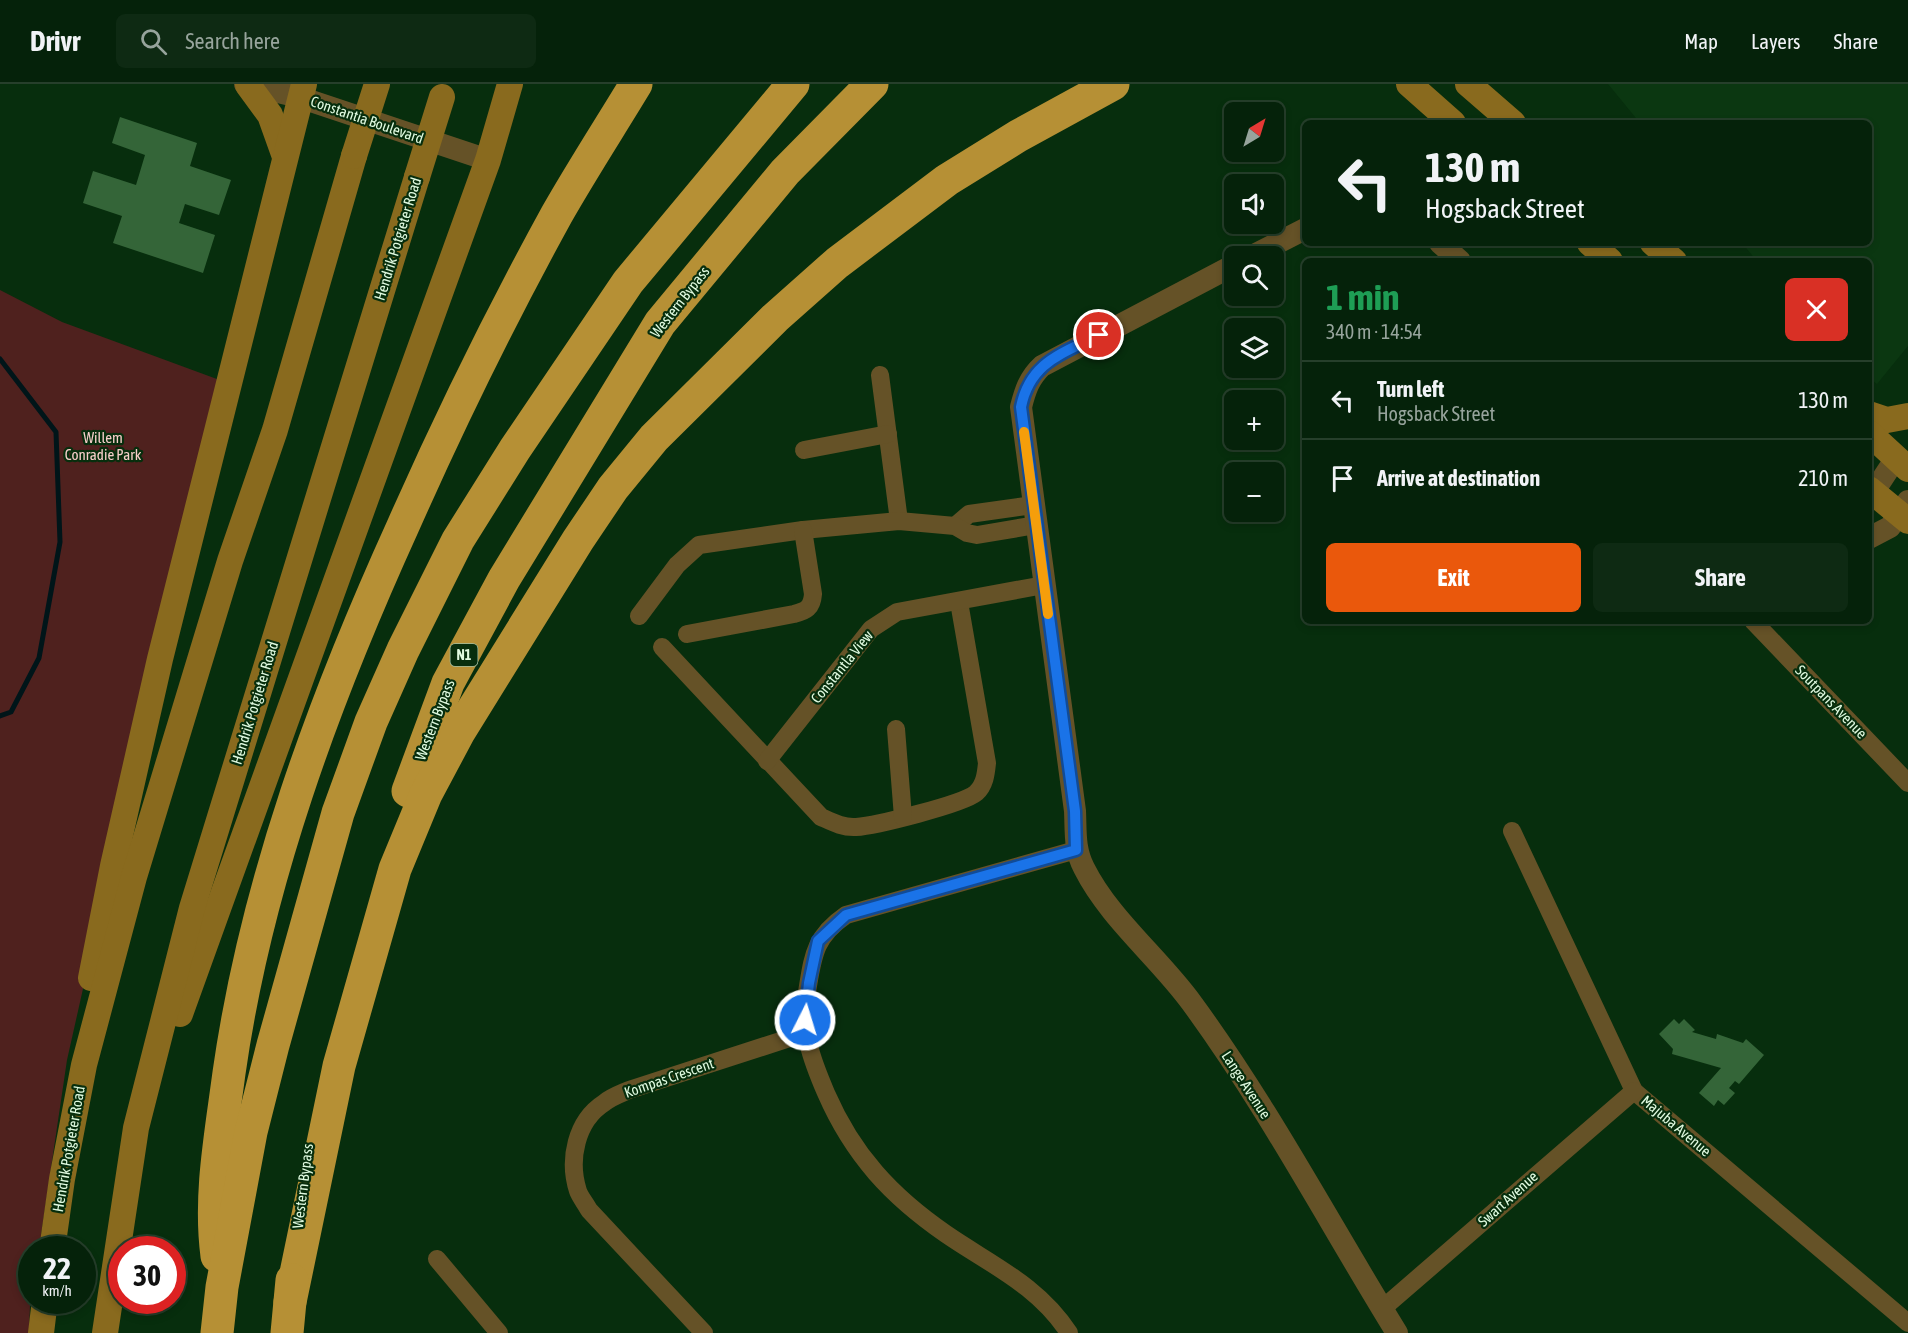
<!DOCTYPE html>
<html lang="en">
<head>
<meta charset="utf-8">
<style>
  :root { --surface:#05220a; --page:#0e2a13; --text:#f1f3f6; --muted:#97a49c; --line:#263f2b; --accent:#ea580c }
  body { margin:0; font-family:"Asap Condensed",sans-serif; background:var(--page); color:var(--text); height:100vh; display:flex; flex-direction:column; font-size:22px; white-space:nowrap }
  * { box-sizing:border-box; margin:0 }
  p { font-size:20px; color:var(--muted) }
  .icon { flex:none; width:33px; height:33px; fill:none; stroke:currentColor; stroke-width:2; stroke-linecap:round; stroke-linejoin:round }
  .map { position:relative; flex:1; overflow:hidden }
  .side { position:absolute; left:1302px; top:174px; width:570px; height:366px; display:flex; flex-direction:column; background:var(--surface); border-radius:9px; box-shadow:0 3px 9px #0003,0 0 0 2px var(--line) }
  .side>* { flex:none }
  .top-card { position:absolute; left:1302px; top:36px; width:570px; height:126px; border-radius:9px; box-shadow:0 3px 9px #0003,0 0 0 2px var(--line); background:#05220a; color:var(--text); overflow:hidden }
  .needle { width:39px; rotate:38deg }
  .fabs { position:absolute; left:1224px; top:18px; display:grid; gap:12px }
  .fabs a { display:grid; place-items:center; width:60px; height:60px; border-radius:9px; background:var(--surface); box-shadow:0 3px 9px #0003,0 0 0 2px var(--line); font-size:30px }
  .speed { position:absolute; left:18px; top:1152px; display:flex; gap:12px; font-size:30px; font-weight:700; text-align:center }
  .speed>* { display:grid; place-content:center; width:78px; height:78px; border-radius:50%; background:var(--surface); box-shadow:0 3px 9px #0003,0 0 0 2px var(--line); line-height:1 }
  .speed small { font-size:15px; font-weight:400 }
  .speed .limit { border:9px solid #d22; background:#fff; color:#111 }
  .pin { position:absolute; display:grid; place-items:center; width:51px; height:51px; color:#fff; margin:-26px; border:3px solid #fff; border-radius:50%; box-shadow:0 2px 6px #0007 }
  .me { position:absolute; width:66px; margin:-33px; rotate:5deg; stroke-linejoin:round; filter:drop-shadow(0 0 4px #0008) }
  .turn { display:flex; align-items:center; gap:21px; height:126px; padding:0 24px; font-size:27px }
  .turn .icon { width:78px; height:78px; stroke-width:2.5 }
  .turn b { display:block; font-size:42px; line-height:51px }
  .round { display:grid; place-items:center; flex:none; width:63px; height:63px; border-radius:9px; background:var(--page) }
  .head { display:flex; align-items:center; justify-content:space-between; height:102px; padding:0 24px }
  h1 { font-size:36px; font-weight:700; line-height:45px; color:#1e9e55 }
  .primary-button { display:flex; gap:12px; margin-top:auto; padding:12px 24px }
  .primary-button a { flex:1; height:69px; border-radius:9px; background:var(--accent); color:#fff; font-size:24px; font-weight:700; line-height:69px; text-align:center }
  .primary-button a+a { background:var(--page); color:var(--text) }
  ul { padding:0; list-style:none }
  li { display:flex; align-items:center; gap:18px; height:78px; padding:0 24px; border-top:2px solid var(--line) }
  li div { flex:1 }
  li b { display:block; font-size:22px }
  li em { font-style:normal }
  header { display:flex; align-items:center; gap:36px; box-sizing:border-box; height:84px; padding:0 30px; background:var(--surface); border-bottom:2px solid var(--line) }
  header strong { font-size:28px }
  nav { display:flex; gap:33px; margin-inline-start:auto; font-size:21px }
  .search { width:420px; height:54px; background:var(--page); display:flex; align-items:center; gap:15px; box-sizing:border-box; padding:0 21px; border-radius:9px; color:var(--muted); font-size:22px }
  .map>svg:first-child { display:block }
  .built { fill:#0b3711 }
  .green { fill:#4f211e }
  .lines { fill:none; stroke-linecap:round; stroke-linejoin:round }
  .stream { stroke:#001519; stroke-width:5 }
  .building { fill:#346538 }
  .minor { stroke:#655227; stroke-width:18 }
  .tertiary { stroke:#655227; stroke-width:22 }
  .secondary { stroke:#896a1e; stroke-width:26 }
  .motorway { stroke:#b69035; stroke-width:33 }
  .secondary-bridge { stroke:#896a1e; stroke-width:26 }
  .route-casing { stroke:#114b97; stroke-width:15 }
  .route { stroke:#1a73e8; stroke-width:10 }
  .slow { stroke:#f59e0b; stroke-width:10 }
  .labels { text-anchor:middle; stroke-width:4.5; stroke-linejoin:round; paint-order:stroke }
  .shield { fill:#072e0d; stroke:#9fbda1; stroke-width:1.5 }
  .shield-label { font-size:14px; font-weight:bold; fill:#e0fae0 }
  .street-label { font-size:15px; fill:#e0fae0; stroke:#072e0d }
  .park-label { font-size:15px; fill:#f8cfcb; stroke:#072e0d }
</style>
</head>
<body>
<header>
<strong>Drivr</strong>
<div class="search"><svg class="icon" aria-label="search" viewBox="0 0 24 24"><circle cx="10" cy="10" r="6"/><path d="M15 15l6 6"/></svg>Search here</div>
<nav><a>Map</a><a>Layers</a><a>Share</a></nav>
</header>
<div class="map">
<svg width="1908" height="1249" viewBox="0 0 1908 1249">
  <rect width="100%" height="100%" fill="#072e0d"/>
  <polygon class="built" points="1608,0 1908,0 1908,262 1877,300 1869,294 1869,177 1757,177 1742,159 1869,159 1869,39 1640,39"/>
  <polygon class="green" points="0,206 62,238 225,298 187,442 67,976 39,1165 32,1166 29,1249 0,1249"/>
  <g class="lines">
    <polyline class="stream" points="0,275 56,348 60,458 39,574 11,628 0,632"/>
  </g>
  <g class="building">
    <polygon points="120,33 197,59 190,82 231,96 219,131 185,120 179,139 215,151 203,189 113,159 122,132 83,119 93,87 136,101 145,71 112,59"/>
    <polygon points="1674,935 1679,940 1684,935 1695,946 1692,948 1716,955 1717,950 1743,959 1746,955 1764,971 1739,1000 1735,997 1729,1004 1735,1009 1724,1021 1718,1016 1714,1022 1699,1009 1721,984 1672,970 1673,965 1659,950"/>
  </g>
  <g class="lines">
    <g class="minor">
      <polyline points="880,291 899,437"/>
      <polyline points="804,366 888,350"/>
      <polyline points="955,442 969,430 1033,421"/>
      <polyline points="639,532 677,481 699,461 803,446 899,437 955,442 967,449 977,451 1036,441"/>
      <polyline points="1753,537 1908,699"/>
      <path d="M 687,550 L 794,530 C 806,527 812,524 813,510 L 803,446"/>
      <path d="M 662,563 L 821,733 C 832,738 843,744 856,743 C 875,742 963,720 976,709 C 985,701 986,689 987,679 L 959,518"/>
      <polyline points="896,645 903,733"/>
      <polyline points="767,677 871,545 897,528 1044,501"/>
      <polyline points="1512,747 1634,1007 1908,1239"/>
      <polyline points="437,1175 499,1249"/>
      <polyline points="1382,1225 1634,1007"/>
      <path d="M 704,1249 L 589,1126 C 586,1120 580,1113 578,1107 C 568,1076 576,1037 604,1019 C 611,1013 620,1010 629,1006 L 805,949"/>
      <path d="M 1069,1249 C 1038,1201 991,1181 946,1150 C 891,1112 853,1071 826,1009 C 811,974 801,948 807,908 C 813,872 814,853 846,831 L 1076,766"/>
    </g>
    <g class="tertiary">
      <polyline points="245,0 299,13 488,76"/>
      <polyline points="1440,159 1460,177"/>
      <polyline points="1252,172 1305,145"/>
      <path d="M 1234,181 L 1042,282 C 1029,294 1025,307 1021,323 L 1075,727 C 1076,747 1074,765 1084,784 C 1109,834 1158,873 1191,918 C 1268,1023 1329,1139 1397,1249"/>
      <polyline points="1869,415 1896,374"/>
      <polyline points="1869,454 1890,443 1908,417"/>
    </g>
    <g class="secondary">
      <polyline points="1409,0 1453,39"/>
      <polyline points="1468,0 1513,39"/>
      <polyline points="248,1 270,31 285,73"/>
      <polyline points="1590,159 1610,177"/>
      <polyline points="1653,159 1674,177"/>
      <polyline points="1869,330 1887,336 1908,332"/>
      <polyline points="1869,349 1908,385"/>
      <polyline points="1869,405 1908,437"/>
      <polyline points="91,894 113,782 160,575 304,0"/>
      <polyline points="180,930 488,76 510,0"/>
      <polyline points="52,1166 62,1095 84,981 134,793 230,477 275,346 354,72"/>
      <polyline points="41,1249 45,1216"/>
      <polyline points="105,1249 136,1044 192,824 417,93"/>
    </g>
    <g class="motorway">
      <polyline points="408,707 448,599 504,495 660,239 785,88 872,0"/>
      <path d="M 217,1172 C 209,1111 221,1050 229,989 C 256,799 324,616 403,442 C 450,336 501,232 557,130 C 582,86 610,43 636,0"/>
      <polyline points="290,1218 339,982 395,785 426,710 459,648 578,456 613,404 654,354 775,234 837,179 947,96 1018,52 1113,0"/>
      <polyline points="217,1249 222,1203 251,1048 273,961 338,729 371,638 403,566 458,456 515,365 628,198 793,0"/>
      <polyline points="287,1249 292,1196"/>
    </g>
    <g class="secondary-bridge">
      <polyline points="354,72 377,0"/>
      <polyline points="417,93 442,13"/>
    </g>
  </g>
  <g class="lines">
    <g class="route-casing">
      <path id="route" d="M 805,936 L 809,899 L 818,857 L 846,831 L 1076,766 L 1075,727 L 1021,323 C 1030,278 1062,270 1099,251"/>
    </g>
    <use href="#route" class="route"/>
    <polyline class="slow" points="1024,348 1048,530"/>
  </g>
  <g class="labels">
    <rect class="shield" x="450.5" y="560" width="27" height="22" rx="4.5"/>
    <g class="shield-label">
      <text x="464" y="576">N1</text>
    </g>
    <g class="street-label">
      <text transform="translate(367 36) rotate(19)" y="5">Constantia Boulevard</text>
      <text transform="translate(398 155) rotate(-73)" y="5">Hendrik Potgieter Road</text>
      <text transform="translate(680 218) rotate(-52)" y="5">Western Bypass</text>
      <text transform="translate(842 583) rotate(-51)" y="5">Constantla View</text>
      <text transform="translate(1831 618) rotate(46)" y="5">Soutpans Avenue</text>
      <text transform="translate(255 619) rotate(-73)" y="5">Hendrik Potgieter Road</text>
      <text transform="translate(435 636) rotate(-69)" y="5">Western Bypass</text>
      <text transform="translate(669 994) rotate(-19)" y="5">Kompas Crescent</text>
      <text transform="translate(1246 1001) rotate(57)" y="5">Lange Avenue</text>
      <text transform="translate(1676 1042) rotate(40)" y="5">Majuba Avenue</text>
      <text transform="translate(69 1065) rotate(-80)" y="5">Hendrik Potgieter Road</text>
      <text transform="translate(303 1102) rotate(-83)" y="5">Western Bypass</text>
      <text transform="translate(1508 1115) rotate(-42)" y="5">Swart Avenue</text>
    </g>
    <g class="park-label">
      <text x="103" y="359">Willem<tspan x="103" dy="17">Conradie Park</tspan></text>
    </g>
  </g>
</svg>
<div class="fabs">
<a><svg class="needle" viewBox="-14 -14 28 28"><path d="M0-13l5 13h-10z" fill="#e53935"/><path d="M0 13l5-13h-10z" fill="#97a49c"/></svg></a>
<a><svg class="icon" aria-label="sound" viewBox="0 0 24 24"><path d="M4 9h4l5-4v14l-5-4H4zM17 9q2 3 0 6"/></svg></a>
<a><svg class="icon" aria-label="search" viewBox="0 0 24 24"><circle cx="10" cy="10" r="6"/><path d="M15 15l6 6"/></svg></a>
<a><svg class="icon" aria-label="layers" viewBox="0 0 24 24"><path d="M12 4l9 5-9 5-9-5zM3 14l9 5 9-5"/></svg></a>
<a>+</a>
<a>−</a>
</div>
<div class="speed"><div>22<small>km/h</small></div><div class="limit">30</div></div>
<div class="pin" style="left:1099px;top:251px;background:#d93025"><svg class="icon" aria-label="arrive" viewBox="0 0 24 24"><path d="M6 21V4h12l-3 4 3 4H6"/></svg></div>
<svg class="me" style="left:805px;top:936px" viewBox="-20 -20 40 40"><circle r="17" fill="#1a73e8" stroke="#fff" stroke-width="3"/><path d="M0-11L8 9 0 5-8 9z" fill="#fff"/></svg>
<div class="top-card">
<div class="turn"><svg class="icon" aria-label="left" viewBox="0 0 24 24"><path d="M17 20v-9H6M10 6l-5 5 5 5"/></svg><div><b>130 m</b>Hogsback Street</div></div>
</div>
<section class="side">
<div class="head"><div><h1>1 min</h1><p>340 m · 14:54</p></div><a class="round" style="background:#d93025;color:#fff"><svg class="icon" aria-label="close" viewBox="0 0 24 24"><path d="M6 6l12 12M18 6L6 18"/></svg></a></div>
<ul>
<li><svg class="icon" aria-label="left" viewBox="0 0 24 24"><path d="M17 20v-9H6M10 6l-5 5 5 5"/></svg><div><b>Turn left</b><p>Hogsback Street</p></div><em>130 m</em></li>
<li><svg class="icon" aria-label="arrive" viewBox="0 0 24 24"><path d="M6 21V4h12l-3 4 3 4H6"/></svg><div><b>Arrive at destination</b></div><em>210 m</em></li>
</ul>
<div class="primary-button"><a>Exit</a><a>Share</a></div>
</section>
</div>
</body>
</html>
